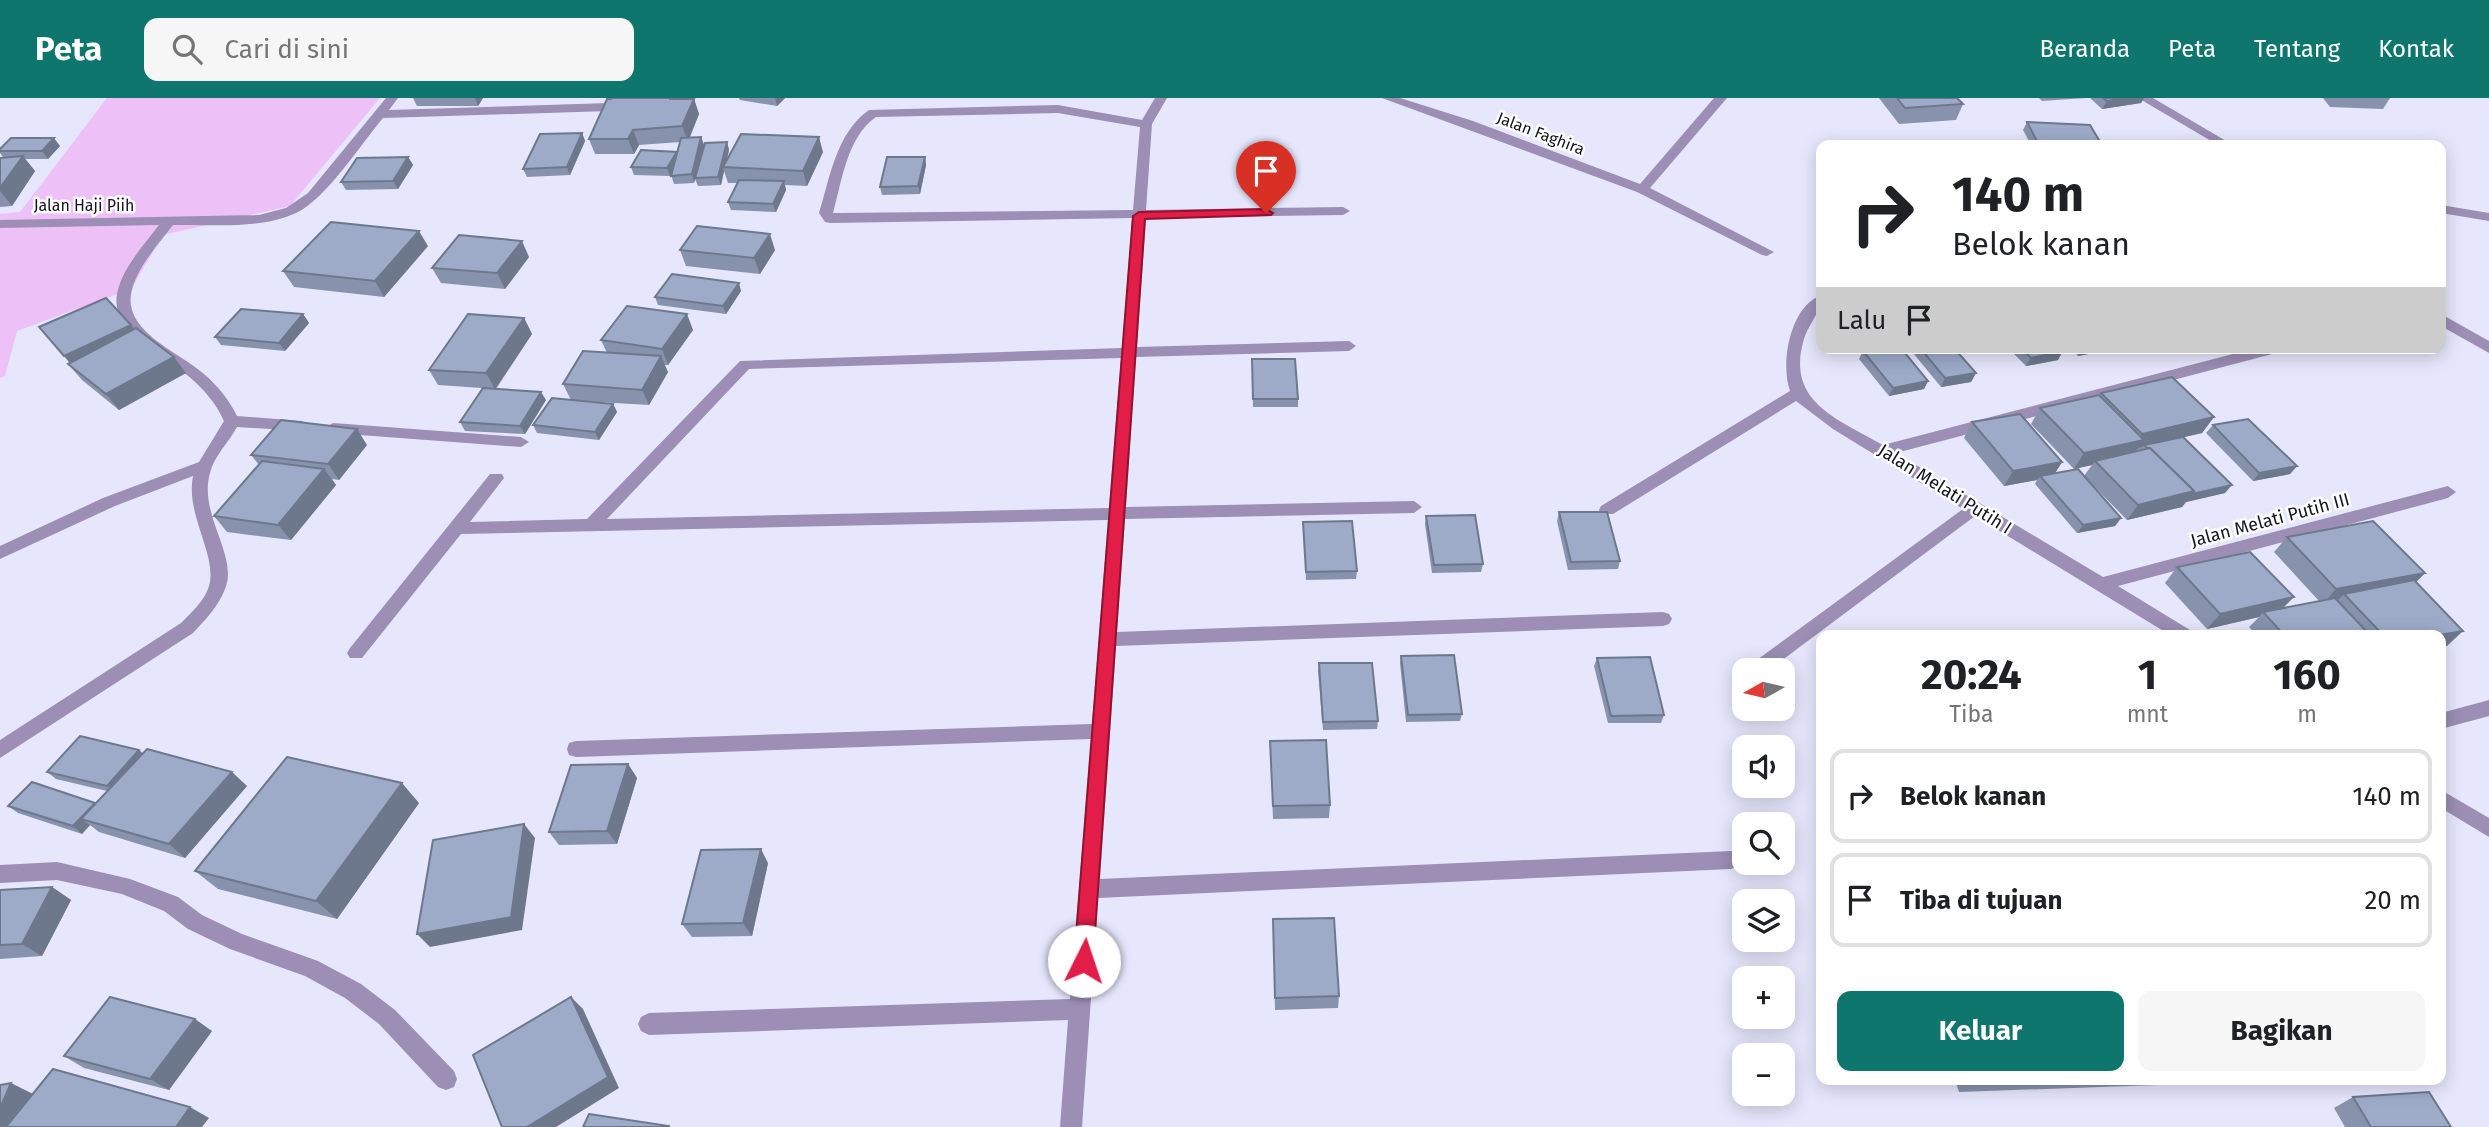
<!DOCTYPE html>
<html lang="id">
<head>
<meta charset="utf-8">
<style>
  :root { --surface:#fff; --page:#f6f6f6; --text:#202124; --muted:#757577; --line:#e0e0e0; --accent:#0f766e }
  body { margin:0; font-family:"Fira Sans",sans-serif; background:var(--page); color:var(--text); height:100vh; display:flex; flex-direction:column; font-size:26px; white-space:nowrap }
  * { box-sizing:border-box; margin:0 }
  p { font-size:23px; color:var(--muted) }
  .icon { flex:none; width:38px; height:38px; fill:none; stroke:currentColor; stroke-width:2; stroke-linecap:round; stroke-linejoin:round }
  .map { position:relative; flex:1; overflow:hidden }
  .sheet { position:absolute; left:1816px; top:532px; width:630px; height:455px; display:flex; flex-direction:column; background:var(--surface); border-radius:14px; box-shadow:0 4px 18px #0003 }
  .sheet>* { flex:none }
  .hud { position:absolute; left:1816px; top:42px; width:630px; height:214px; border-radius:14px; box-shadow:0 4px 18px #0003; background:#fff; color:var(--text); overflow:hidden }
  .needle { width:46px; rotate:262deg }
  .tools { position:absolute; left:1732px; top:560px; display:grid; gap:14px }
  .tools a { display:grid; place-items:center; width:63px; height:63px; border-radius:14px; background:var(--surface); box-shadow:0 4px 18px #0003; font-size:35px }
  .pin { position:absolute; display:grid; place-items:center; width:60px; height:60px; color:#fff; margin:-72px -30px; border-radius:50% 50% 50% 0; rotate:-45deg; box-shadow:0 0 7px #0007 }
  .pin .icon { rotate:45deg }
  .me { position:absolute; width:77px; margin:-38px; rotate:4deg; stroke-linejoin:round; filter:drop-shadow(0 0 5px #0008) }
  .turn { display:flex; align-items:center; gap:24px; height:147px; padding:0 21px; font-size:32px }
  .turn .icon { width:91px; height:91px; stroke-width:2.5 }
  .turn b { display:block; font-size:49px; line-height:60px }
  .then { display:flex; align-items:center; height:66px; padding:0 21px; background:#0003; gap:14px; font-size:26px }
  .eta { display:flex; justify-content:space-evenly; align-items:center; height:119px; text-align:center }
  .eta b { font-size:42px; font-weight:700; line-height:49px }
  .cta { display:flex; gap:14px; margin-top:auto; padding:14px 21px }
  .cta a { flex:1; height:80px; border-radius:14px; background:var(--accent); color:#fff; font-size:28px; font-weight:700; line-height:80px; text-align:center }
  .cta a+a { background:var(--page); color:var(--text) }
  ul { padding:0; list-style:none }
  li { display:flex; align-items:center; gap:21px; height:94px; margin:0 14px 10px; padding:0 7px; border:4px solid var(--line); border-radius:14px }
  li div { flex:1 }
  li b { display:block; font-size:26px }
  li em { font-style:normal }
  header { display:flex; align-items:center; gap:42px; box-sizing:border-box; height:98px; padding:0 35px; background:var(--accent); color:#fff }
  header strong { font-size:33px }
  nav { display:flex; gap:38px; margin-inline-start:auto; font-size:24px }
  .search { width:490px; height:63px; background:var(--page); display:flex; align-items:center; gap:18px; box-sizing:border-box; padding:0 24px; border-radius:14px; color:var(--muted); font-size:26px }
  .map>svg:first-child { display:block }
  .green { fill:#eec0f8 }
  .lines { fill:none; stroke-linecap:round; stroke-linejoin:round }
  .street { fill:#9c8eb4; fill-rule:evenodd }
  .wall { fill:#8793ad }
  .shaded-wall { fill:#6e788d }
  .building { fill:#9dabc9; stroke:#6e788d; stroke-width:2 }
  .route { fill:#e11d48; stroke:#92132f; stroke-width:2 }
  .labels { text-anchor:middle; stroke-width:5; stroke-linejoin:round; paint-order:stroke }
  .far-street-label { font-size:16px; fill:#141420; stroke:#fff }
  .street-label { font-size:18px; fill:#141420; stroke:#fff }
</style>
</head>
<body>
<header>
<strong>Peta</strong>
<div class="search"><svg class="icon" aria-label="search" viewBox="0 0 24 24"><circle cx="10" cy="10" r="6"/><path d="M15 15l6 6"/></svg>Cari di sini</div>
<nav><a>Beranda</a><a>Peta</a><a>Tentang</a><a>Kontak</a></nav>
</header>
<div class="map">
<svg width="2489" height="1029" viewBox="0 0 2489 1029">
  <rect width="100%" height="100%" fill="#e6e7fc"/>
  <polygon class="green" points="107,0 380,0 290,108 163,137 131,191 17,233 5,278 0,280 0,116 20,114"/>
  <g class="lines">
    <g class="street">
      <path d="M 386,0 L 398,0 L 389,12 L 609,5 L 615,9 L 609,13 L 383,20 C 361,46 326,101 296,115 C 260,132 211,126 173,127 C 158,147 136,170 131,196 C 125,235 181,255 204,276 C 218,288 229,302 237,318 L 302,323 L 310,328 L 302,333 L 237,329 C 229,344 214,358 210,375 C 198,417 239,458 225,491 C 218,509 206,521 193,535 L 0,660 L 0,642 L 181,525 C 191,515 203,504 208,491 C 220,460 185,419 193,378 L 115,408 L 0,461 L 0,448 L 103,400 L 199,364 L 224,323 C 216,305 203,290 187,277 C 163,257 110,235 117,196 C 122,170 144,147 159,127 L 0,130 L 0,122 L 259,117 L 286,110 L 308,95 Z"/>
      <path d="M 1155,0 L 1167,0 L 1152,26 L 1146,112 L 1343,109 L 1350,113 L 1343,117 L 1146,120 L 1137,249 L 1349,243 L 1356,248 L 1349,253 L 1136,259 L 1126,409 L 1414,403 L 1422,409 L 1414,415 L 1125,421 L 1117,534 L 1663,514 L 1669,516 L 1672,521 L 1669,526 L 1663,528 L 1116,548 L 1100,781 L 1731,753 L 1738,756 L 1741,762 L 1738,768 L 1731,771 L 1098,800 L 1082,1029 L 1060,1029 L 1068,922 L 649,937 L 641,933 L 638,926 L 641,919 L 649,915 L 1070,901 L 1091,641 L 576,659 L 569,657 L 567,651 L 569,645 L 576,643 L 1092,626 L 1108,422 L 461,436 L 362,560 L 350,560 L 347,555 L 350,550 L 490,376 L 502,376 L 504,380 L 470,424 L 587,421 L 740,263 L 1122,250 L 1132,120 L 830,125 L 825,124 L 819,115 C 830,80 836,35 869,12 L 1058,7 L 1142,22 ZM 1058,15 L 1140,29 L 1133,112 L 833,115 C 842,83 847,39 876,19 ZM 1121,260 L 1109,410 L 607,421 L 749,271 Z"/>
      <polygon points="1382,0 1400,0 1473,23 1640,86 1714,0 1727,0 1650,90 1774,154 1767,158 1762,157 1637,94"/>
      <polygon points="2138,0 2153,0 2233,47 2218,47"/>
      <polygon points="2441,107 2489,115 2489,123 2441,115"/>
      <path d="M 1822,197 C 1822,213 1809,225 1804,241 C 1785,304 1838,321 1883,347 L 2256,250 L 2283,250 L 2276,255 L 1896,355 L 2103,479 L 2448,388 L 2456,394 L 2448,400 L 2118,488 L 2190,532 L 2193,537 L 2170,537 L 1975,418 L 1769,572 L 1747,572 L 1750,567 L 1963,411 L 1833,331 L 1796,303 L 1613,416 L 1601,416 L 1599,412 L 1601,408 L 1790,293 C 1780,266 1790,207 1822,197 Z"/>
      <polygon points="2441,216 2489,243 2489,255 2441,228"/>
      <polygon points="333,325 521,339 529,344 521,349 333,335 325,330"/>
      <polygon points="2489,602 2489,618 2441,631 2441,615"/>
      <polygon points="2441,692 2489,720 2489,739 2441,710"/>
      <polygon points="57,764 130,781 178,799 202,817 242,836 318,863 361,886 395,912 454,973 457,981 454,989 446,992 438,989 379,926 345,900 305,878 230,851 188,831 164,813 122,796 57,782 0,785 0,767"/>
    </g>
  </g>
  <g class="wall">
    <polygon points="413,0 483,0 478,8 417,8"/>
    <polygon points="612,0 694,1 699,16 689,40 701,39 704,47 697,73 727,44 729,52 727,62 823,54 807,88 785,87 786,92 776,114 731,112 728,104 737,85 728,85 724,73 721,87 698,88 695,81 694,85 674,86 671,77 670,78 634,77 631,69 677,55 680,44 639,47 634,56 595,56 589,41"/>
    <polygon points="739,0 785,0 777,8 740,2"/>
    <polygon points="1879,0 1957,0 1963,6 1956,22 1899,26"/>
    <polygon points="2039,0 2086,0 2042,3"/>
    <polygon points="2090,0 2144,0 2141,5 2102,11"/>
    <polygon points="2323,0 2390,0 2383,11 2330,9"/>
    <polygon points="2027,24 2102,47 2031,47 2023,32"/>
    <polygon points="582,35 585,43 570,77 527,79 523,71"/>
    <polygon points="60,48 48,61 25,61 35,73 12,108 0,109 0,60 3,59 0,55 0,51"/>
    <polygon points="408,59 413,67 398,91 346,92 341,84"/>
    <polygon points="925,59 926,67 920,96 882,97 880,89"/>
    <polygon points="428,148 384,199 294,189 283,173"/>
    <polygon points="680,152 775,152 760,176 686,168"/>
    <polygon points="529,159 505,191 441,185 432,170"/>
    <polygon points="741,193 726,216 658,207 655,199"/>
    <polygon points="303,216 309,225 285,253 221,247 215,239"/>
    <polygon points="524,220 532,236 496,291 546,302 525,336 465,333 460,324 482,290 438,287 429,272"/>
    <polygon points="134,231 174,259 186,275 119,312 82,282 68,266"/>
    <polygon points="693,232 668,267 664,267 668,274 649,307 581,303 613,306 617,314 599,342 537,335 533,327 571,302 563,286 607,255 601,242"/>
    <polygon points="1909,250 1954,250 1976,275 1971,284 1941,289"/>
    <polygon points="2008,250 2060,250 2058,262 2026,268"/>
    <polygon points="2070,250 2119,250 2078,258"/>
    <polygon points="1863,253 1928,283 1924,291 1889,298 1859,261"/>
    <polygon points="1252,261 1298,301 1298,309 1253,309"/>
    <polygon points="2101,295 2214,319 2202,335 2184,339 2225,395 2186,404 2182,409 2127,422 2085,379 2121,420 2115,428 2077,435 2035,386 2037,382 2004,388 1964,340 1972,324 2062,364 2055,375 2084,378 2092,367 2074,371 2031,326 2040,310 2099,298"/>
    <polygon points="2213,327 2297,368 2290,376 2253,383 2206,335"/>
    <polygon points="367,347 339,382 332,381 336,387 291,442 227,434 214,418 259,367 251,357"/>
    <polygon points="1559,414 1620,463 1618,471 1568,472 1557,423"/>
    <polygon points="1426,418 1483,466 1481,474 1432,475 1425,426"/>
    <polygon points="1303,424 1357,473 1356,481 1306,482"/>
    <polygon points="2287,439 2425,475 2416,484 2447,548 2441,537 2256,537 2249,529 2259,519 2207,531 2165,485 2177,469 2283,510 2319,503 2274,454"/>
    <polygon points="1401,558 1462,616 1460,623 1406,624 1400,565"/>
    <polygon points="1597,560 1664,617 1661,625 1608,625 1594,568"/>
    <polygon points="1319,565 1378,623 1377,631 1323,632 1318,573"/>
    <polygon points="1270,643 1330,707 1329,720 1273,721"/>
    <polygon points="142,655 247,688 185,760 99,734 90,727 82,736 18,715 8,708 96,705 107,693 56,681 47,674"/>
    <polygon points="628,666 637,680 617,746 559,747 549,734"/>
    <polygon points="419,705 337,821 218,791 195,773"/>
    <polygon points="768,765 752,838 692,839 682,826"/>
    <polygon points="52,789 71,802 42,858 0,861 0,792"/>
    <polygon points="1273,821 1339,898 1338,910 1275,912"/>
    <polygon points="212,933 169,992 84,970 64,958"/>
    <polygon points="1955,982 2296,982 1959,994"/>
    <polygon points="2353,999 2451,1029 2345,1029 2334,1010"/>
  </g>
  <g class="shaded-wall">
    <polygon points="475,0 483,0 478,8"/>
    <polygon points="775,0 785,0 777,8"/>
    <polygon points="2126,0 2144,0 2141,5 2102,11 2107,3"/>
    <polygon points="694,1 699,16 688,44 682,28"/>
    <polygon points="633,32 639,47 634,56 628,41"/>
    <polygon points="582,35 585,43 570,77 567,69"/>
    <polygon points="701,39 704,47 694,85 692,76"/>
    <polygon points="819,39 823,54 807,88 803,73"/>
    <polygon points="54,40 60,48 48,61 42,53"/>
    <polygon points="727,44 729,52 725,69 723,69 724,73 721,87 718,79"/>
    <polygon points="677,54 680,62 670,78 667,70"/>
    <polygon points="23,58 35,73 12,108 0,93 0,90"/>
    <polygon points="408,59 413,67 398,91 393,83"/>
    <polygon points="925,59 926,67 920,96 918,88"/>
    <polygon points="784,83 786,92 776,114 773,106"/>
    <polygon points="419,133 428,148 384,199 375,183"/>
    <polygon points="770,136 775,152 760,176 754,160"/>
    <polygon points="522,143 529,159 505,191 497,175"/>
    <polygon points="739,185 741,193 726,216 723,208"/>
    <polygon points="303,216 309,225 285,253 279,245"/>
    <polygon points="687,216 693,232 668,267 662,251"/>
    <polygon points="524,220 532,236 495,291 486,275"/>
    <polygon points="131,227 143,243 77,274 64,258"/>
    <polygon points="2083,250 2119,250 2078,258"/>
    <polygon points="2063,253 2058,262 2026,268 2031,260"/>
    <polygon points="661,258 668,274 649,307 642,292"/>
    <polygon points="174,259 186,275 119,312 106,296"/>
    <polygon points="1976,275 1971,284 1941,289 1945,280"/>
    <polygon points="1928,283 1924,291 1889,298 1893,290"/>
    <polygon points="541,294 546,302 525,336 520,328"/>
    <polygon points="613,306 617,314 599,342 595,334"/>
    <polygon points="2214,319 2202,335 2145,348 2144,347 2142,349 2138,350 2133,357 2095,363 2092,367 2074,371 2084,355 2137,343 2142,336"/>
    <polygon points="357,331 367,347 339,382 328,366"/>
    <polygon points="2062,364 2052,380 2040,378 2037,382 2004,388 2013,373"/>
    <polygon points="2297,368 2290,376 2253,383 2259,375"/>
    <polygon points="324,371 336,387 291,442 278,427"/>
    <polygon points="2232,387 2225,395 2186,404 2182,409 2127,422 2138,407 2194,393"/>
    <polygon points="2121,420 2115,428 2077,435 2083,427"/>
    <polygon points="2425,475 2410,490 2344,496 2336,504 2322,507 2336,491"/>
    <polygon points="2294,499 2279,514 2263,514 2259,519 2207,531 2220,516"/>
    <polygon points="2463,533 2447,548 2441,549 2441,537"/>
    <polygon points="139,652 148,660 116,695 107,688"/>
    <polygon points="628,666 637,680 617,746 607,733"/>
    <polygon points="232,674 247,688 185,760 169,746"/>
    <polygon points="402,685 419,705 337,821 316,803"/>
    <polygon points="95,705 81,721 90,727 82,736 73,728"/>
    <polygon points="524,726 535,740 522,832 430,849 417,836"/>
    <polygon points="761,751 768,765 752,838 743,825"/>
    <polygon points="52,789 71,802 42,858 22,846"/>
    <polygon points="571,899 583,911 619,990 556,1029 527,1029"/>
    <polygon points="195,921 212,933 169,992 150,981"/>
    <polygon points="11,985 33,996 18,1029 0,1029 0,1010"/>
    <polygon points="190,1009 209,1020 202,1029 176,1029"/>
  </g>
  <g class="building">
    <polygon points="612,0 670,0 670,1 694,1 682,28 633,32 628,41 589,41 607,1 611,1"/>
    <polygon points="1897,0 1957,0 1963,6 1905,10"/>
    <polygon points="2103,0 2126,0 2107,3"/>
    <polygon points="2027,24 2090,27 2102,47 2039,47"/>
    <polygon points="582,35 567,69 523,71 540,36"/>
    <polygon points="741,36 819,39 803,73 723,69"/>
    <polygon points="701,39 692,76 671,78 681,40"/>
    <polygon points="11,40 54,40 42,53 0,53 0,51"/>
    <polygon points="727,44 718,79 695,80 705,45"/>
    <polygon points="641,52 677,54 667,70 631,69"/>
    <polygon points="23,58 0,90 0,60"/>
    <polygon points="408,59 393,83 341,84 357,60"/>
    <polygon points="887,59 925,59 918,88 880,89"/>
    <polygon points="739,82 784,83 773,106 728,104"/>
    <polygon points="331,124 419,133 375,183 283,173"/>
    <polygon points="697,128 770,136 754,160 680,152"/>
    <polygon points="459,137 522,143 497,175 432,170"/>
    <polygon points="672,176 739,185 723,208 655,199"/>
    <polygon points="106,200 131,227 64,258 39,229"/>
    <polygon points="627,208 687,216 662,251 601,242"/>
    <polygon points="241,211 303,216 279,245 215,239"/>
    <polygon points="468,216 524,220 486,275 429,272"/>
    <polygon points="136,230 174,259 106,296 68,266"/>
    <polygon points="1876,250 1901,250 1928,283 1893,290 1863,253"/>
    <polygon points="1920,250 1954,250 1976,275 1945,280"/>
    <polygon points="2021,250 2060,250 2063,253 2031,260"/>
    <polygon points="583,253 661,258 642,292 563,286"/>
    <polygon points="1252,261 1295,261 1298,301 1253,301"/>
    <polygon points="2172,279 2214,319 2142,336 2101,295"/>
    <polygon points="483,290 541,294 520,328 460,324"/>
    <polygon points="2099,297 2144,342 2084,355 2040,310"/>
    <polygon points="552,300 613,306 595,334 533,327"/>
    <polygon points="2020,316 2062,364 2013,373 1972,324"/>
    <polygon points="2248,321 2297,368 2259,375 2213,327"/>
    <polygon points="281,322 357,331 328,366 251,357"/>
    <polygon points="2183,339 2232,387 2192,396 2194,393 2150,350 2147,350 2144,347"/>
    <polygon points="2150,350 2194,393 2138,407 2095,363"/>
    <polygon points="262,363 324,371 278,427 214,418"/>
    <polygon points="2078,371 2121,420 2083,427 2040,378"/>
    <polygon points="1559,414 1607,414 1620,463 1571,464"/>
    <polygon points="1475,417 1483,466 1434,467 1426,418"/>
    <polygon points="1352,423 1357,473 1306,474 1303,424"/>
    <polygon points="2373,423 2425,475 2336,491 2287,439"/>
    <polygon points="2250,454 2294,499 2220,516 2177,469"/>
    <polygon points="2414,482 2463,533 2440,537 2383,537 2344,496"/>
    <polygon points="2335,500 2370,537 2284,537 2263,514"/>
    <polygon points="1454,557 1462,616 1408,617 1401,558"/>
    <polygon points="1650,559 1664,617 1611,618 1597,560"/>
    <polygon points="1319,565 1372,565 1378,623 1323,624"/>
    <polygon points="80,638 139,652 107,688 47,674"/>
    <polygon points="1326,642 1330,707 1273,708 1270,643"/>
    <polygon points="147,651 232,674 169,746 81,721"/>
    <polygon points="287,659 402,685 316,803 195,773"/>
    <polygon points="628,666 607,733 549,734 571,667"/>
    <polygon points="32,684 95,705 73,728 8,708"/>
    <polygon points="524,726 511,819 417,836 433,742"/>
    <polygon points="761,751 743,825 682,826 701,752"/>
    <polygon points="52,789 22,846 0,847 0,792"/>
    <polygon points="1334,820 1339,898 1275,900 1273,821"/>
    <polygon points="110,899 195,921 150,981 64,958"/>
    <polygon points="571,899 608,979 527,1029 502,1029 473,957"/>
    <polygon points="53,971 190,1009 176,1029 6,1029"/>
    <polygon points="11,985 0,1010 0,987"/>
    <polygon points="2429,994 2451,1029 2371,1029 2353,999"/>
    <polygon points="589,1016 669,1028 669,1029 583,1029"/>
  </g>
  <polygon class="route" points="1266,111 1273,115 1271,117 1145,121 1093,863 1090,869 1084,872 1077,869 1074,863 1133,118 1139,114"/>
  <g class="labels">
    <g class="far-street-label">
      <text transform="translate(1541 35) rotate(21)" y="6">Jalan Faghira</text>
      <text x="84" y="113">Jalan Haji Piih</text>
    </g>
    <g class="street-label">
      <text transform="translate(1945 391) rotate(32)" y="6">Jalan Melati Putih I</text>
      <text transform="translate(2270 422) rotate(-15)" y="6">Jalan Melati Putih III</text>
    </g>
  </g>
</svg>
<div class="tools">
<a><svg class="needle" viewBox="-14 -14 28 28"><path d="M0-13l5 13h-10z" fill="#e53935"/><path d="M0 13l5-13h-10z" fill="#757577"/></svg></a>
<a><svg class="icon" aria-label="sound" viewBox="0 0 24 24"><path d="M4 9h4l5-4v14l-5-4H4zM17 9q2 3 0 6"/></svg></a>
<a><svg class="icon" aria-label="search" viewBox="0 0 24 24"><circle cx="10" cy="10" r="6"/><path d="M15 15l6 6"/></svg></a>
<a><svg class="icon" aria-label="layers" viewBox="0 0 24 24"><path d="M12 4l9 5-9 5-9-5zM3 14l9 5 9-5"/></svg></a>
<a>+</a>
<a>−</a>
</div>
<div class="pin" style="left:1266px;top:115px;background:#d93025"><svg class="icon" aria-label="arrive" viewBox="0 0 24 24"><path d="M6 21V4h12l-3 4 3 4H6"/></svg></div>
<svg class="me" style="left:1084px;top:863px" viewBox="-20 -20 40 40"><circle r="19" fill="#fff"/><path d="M0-13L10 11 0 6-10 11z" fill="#e11d48"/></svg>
<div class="hud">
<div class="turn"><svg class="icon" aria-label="right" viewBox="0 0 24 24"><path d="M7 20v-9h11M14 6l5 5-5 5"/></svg><div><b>140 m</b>Belok kanan</div></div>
<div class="then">Lalu<svg class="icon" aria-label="arrive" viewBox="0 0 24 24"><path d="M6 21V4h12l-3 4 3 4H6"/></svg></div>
</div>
<section class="sheet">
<div class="eta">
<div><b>20:24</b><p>Tiba</p></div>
<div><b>1</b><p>mnt</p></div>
<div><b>160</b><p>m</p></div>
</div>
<ul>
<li><svg class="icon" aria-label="right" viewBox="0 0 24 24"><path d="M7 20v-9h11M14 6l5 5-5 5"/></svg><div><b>Belok kanan</b></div><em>140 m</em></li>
<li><svg class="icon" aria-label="arrive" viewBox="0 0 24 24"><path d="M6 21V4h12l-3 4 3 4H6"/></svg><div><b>Tiba di tujuan</b></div><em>20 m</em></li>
</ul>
<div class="cta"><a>Keluar</a><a>Bagikan</a></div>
</section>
</div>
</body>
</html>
